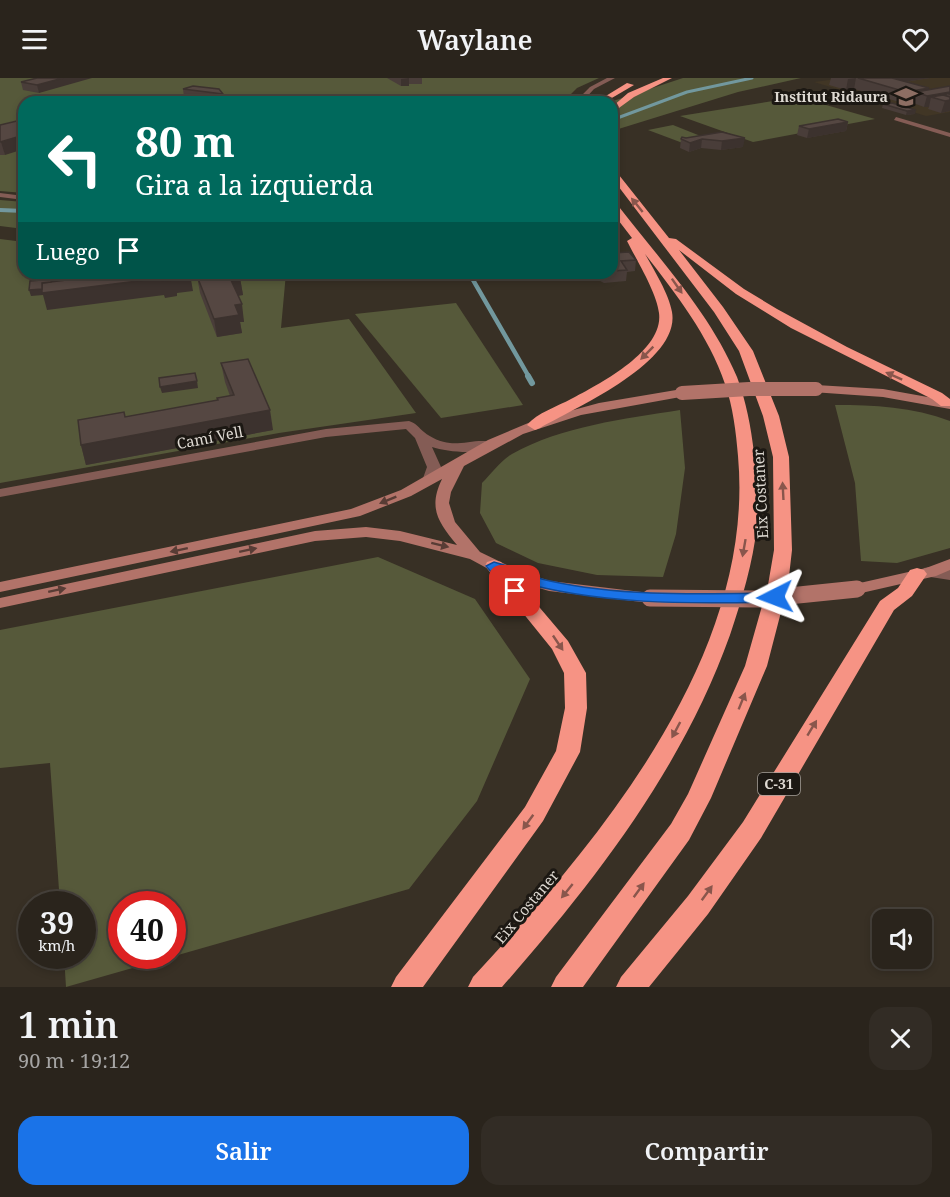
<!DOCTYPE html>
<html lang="es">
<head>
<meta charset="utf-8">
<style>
  :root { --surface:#2a241c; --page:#322c25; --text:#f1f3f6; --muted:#a5a4a3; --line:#46413b; --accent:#1a73e8 }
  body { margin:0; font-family:"Noto Serif",serif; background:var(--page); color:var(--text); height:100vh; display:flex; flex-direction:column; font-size:22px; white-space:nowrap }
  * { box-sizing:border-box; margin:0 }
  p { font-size:20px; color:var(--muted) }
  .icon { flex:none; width:33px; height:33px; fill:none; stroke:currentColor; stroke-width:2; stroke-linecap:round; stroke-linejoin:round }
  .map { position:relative; height:909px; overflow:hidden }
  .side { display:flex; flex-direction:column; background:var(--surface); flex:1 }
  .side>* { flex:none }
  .top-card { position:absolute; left:18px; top:18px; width:600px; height:183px; border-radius:18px; box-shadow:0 3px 9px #0003,0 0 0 2px var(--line); background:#00695c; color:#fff; overflow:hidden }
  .tools { position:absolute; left:872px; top:831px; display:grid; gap:12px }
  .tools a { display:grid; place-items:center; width:60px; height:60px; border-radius:12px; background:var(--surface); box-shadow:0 3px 9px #0003,0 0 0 2px var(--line); font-size:30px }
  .speed { position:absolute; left:18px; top:813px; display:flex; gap:12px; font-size:30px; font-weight:700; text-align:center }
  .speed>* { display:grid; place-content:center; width:78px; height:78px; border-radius:50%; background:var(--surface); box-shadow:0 3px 9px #0003,0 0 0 2px var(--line); line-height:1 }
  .speed small { font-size:15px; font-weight:400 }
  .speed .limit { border:9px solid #d22; background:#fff; color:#111 }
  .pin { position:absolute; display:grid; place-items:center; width:51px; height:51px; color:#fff; margin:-26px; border-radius:12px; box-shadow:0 3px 9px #0006 }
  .me { position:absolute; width:66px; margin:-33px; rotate:267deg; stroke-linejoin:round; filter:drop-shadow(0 0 4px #0008) }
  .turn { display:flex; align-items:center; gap:21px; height:126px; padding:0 18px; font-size:27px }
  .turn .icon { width:78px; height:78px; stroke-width:2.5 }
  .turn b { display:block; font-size:42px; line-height:51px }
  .then { display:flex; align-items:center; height:57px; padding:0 18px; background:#0003; gap:12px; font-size:22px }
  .round { display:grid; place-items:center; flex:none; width:63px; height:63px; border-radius:18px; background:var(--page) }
  .summary { display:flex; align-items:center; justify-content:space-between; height:102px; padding:0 18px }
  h1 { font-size:36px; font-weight:600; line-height:45px }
  .action { display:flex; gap:12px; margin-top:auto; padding:12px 18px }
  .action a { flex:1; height:69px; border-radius:18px; background:var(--accent); color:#fff; font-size:24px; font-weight:600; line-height:69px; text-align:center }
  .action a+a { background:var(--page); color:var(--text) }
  header { display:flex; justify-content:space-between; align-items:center; height:78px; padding:0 18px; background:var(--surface); font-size:27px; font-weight:600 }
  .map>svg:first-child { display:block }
  .built { fill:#413625 }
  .green { fill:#56593a; fill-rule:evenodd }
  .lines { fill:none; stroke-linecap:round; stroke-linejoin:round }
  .stream-far3 { stroke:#72989e; stroke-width:3 }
  .stream-far2 { stroke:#72989e; stroke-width:4 }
  .stream-far1 { stroke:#72989e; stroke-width:4.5 }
  .stream { stroke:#72989e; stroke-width:6 }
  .street { fill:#845c55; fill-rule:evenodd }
  .secondary { fill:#b27369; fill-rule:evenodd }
  .highway { fill:#f69384; fill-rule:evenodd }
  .secondary-bridge-far1 { stroke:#b27369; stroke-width:14 }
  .secondary-bridge { stroke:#b27369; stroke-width:17 }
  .wall { fill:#493d39 }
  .shaded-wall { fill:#3c322e }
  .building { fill:#554742; stroke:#3c322e; stroke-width:1.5 }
  .oneway { fill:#89564c }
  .oneway2 { fill:#583c35 }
  .route { fill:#1a73e8; stroke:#114b97; stroke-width:1.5 }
  .labels { text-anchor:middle; stroke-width:6; stroke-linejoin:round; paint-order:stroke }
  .far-poi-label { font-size:14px; font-weight:bold; fill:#ded9d2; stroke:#1c1813; text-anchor:end }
  .shield { fill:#1c1813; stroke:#a49f99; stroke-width:1.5 }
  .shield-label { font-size:14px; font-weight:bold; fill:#ded9d2 }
  .street-label { font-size:15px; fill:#ded9d2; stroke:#1c1813 }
</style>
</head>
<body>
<header><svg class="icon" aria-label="menu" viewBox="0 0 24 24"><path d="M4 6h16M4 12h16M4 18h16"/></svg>Waylane<svg class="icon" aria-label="heart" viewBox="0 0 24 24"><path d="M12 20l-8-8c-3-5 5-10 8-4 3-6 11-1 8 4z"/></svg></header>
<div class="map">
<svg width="950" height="909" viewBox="0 0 950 909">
  <rect width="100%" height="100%" fill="#383025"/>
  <polygon class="built" points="844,0 950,0 950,34 926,38 814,4"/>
  <g class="green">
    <polygon points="0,0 599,0 577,10 563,24 502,24 498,21 476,24 24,24 24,115 0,113"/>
    <polygon points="683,0 801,0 738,14 612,53 612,24 610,24"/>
    <polygon points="798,19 875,41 753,64 680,38"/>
    <polygon points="673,47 713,63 688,67 648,52"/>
    <polygon points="0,122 24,124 24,151 0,148"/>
    <polygon points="0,161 24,164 24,195 286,195 281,250 349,241 416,335 279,355 0,405"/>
    <polygon points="456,225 523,327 441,340 355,236"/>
    <path d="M 835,327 C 874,327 913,329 950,343 L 950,470 L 897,485 L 861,483 L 855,405 Z"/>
    <path d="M 680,332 L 685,390 L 676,456 L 663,499 L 597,497 L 538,485 L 496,465 L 480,435 L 482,405 C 491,396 501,382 512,376 C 562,348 624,341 680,332 Z"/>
    <path d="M 378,479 L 475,521 L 530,601 L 477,723 L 409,811 L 66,909 L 64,878 L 82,878 L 82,826 L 60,826 L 50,685 L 0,690 L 0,552 ZM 172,826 L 172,878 L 122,878 L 122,826 Z"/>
  </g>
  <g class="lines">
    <polyline class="stream-far3" points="612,42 687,14 752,0"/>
    <polyline class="stream-far2" points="0,132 24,133"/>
    <polyline class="stream-far1" points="469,195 529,299"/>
    <polyline class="stream" points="528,298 532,305"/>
    <g class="street">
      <polygon points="607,0 615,0 594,11 582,24 575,24 590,9"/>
      <polygon points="896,39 950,55 950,59 894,42"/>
      <polygon points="0,115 24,118 24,122 0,119"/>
      <path d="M 409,343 C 416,345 419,350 424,354 C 431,360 441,364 450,365 C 463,367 487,358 496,367 C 483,378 448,374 432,369 L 441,389 L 436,403 L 429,407 L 422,403 L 427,389 L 415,360 L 406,351 L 326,359 L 0,419 L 0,411 L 326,351 Z"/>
      <polygon points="930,489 950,492 950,502 924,498 922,494 924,490"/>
    </g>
    <g class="secondary">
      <polygon points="816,307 883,311 950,323 950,331 883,319 812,314 810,311"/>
      <path d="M 682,311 L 686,312 L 686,318 L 581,337 L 523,356 L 464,388 L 451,414 L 449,425 L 455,444 L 480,474 L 517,492 L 550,503 L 650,515 L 656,516 L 658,520 L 656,524 L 650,525 L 549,513 L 505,500 L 470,481 L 400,463 L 366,459 L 315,463 L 0,530 L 0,520 L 315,453 L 366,449 L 400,453 L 457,467 C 438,444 428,430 442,401 L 411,418 L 360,438 L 0,514 L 0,504 L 351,431 L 401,412 L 488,362 L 533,343 L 599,325 Z"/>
      <polygon points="950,481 950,492 936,498 857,516 851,515 849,511 851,507 926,490"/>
    </g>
    <g class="highway">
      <polygon points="663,0 672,0 634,19 612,35 612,29 628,15"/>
      <polygon points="627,5 634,7 605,24 596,24"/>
      <polygon points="612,91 615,92 669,160 676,161 744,211 777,231 847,269 942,315 950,321 950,328 941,328 932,321 791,250 736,216 679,172 723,229 753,273 779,338 789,379 792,472 788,507 767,588 711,720 689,762 583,909 551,909 556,899 671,746 688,716 745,588 768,507 774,472 773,379 763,338 739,273 714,234 612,100"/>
      <path d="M 612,124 L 616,125 C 659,181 709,233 737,299 C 746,323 751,349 754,375 C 756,399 759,423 757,447 C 753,485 742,521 730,557 C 682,691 595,803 502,909 L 468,909 L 473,899 C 600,762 756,577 738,378 C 736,354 733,329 725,306 C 709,258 676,216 645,176 C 654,192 669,216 672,234 C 681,284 575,330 540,350 L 535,352 L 527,347 C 537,335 558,328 571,321 C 599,306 664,273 659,235 C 657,215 636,181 627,163 L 632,160 L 612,134 Z"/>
      <polygon points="494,482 501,484 568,563 586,595 587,630 580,674 543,743 423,909 391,909 396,899 525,729 556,673 565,630 564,595 552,571 485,488 487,484"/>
      <polygon points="917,490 924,492 927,496 912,518 894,532 761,760 708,836 649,909 616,909 621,899 688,818 743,744 880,523 898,510 910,492"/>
    </g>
    <polyline class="secondary-bridge-far1" points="682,315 749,311 816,311"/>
    <polyline class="secondary-bridge" points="650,520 759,521 857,511"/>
  </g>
  <g class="wall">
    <polygon points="37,0 39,15 23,12 21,4"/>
    <polygon points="387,0 422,0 422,6 409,6 409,8 401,8"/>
    <polygon points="831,0 930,0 905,4 929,12 950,8 950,33 941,35 928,31 929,29 924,29 913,25 914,24 903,25 854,11 846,12 829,7"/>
    <polygon points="183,11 223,16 225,24 184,19"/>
    <polygon points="883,26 915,36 906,37 882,30"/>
    <polygon points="848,44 846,53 807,60 797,57 799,48"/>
    <polygon points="0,47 5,77 0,77"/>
    <polygon points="722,54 743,69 721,72 701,70 689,74 680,70 681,61"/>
    <polygon points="612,175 636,182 635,193 627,194 626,203 604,205 589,197 588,195 612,195"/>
    <polygon points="197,198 240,200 243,217 238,218 244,244 240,244 242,255 217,259 200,215"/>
    <polygon points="221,285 273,352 86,387 81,367 125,339 218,322 230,318 225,304"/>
  </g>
  <g class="shaded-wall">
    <polygon points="63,0 92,0 39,15 37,7"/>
    <polygon points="409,0 409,8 401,8 401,1"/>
    <polygon points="856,0 854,11 846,12 848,1"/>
    <polygon points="878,0 930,0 882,7"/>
    <polygon points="929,10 927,18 916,14 914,24 903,25 906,14"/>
    <polygon points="950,14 950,17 947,16 945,23 950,22 950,33 941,35 945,23 931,19 929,29 924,29 927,18"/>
    <polygon points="916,32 915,36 906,37 907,33"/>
    <polygon points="848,44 846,53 807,60 809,51"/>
    <polygon points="24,57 24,71 5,77 1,64"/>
    <polygon points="745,60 743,69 721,72 722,63"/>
    <polygon points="702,61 701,70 689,74 690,65"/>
    <polygon points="190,196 193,213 177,215 177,218 165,220 164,217 47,232 43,217 31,218 29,212 52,201 53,206 173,198"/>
    <polygon points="240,200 243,217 234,218 231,202"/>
    <polygon points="242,226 244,244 240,244 242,255 217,259 214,241 235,227"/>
    <polygon points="197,303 198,310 162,315 160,309"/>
    <polygon points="270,332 273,352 86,387 81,367"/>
  </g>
  <g class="building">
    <polygon points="37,0 63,0 37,7 21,4"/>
    <polygon points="858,0 892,0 929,10 906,14"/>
    <polygon points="193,8 219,11 223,16 183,11"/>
    <polygon points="950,8 950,14 927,18 916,14"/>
    <polygon points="943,17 950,19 950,22 945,23 931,19"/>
    <polygon points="892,25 916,32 907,33 883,26"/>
    <polygon points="838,41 848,44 809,51 799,48"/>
    <polygon points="21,42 24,42 24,57 0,64 0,47"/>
    <polygon points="722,54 745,60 722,63 702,61 690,65 681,61 682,59 686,60"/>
    <polygon points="629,174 636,182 621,183 627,192 612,193 612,175"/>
    <polygon points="124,195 190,195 190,196 173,198 174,202 162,203 161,200 42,215 42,205"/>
    <polygon points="202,195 238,195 240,200 231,202 242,226 235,227 239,237 214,241 197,198"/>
    <polygon points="52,201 51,204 42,205 42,211 29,212 30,203"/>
    <polygon points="248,281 270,332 81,367 78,342 124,334 125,339 218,322 217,320 234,317 221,285"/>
    <polygon points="195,295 197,303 160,309 159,300"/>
  </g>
  <defs><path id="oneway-solid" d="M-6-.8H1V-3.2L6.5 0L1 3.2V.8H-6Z" transform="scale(1.5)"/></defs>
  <g class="oneway">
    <use href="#oneway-solid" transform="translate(637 127) rotate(-129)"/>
    <use href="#oneway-solid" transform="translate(677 208) rotate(55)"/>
    <use href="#oneway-solid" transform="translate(647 275) rotate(135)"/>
    <use href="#oneway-solid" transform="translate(894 298) rotate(-156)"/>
    <use href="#oneway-solid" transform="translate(783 413) rotate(-93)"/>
    <use href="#oneway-solid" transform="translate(744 470) rotate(100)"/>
    <use href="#oneway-solid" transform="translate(558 565) rotate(56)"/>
    <use href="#oneway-solid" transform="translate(742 623) rotate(-68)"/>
    <use href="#oneway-solid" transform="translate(812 650) rotate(-59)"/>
    <use href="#oneway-solid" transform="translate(676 652) rotate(118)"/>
    <use href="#oneway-solid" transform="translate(528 744) rotate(126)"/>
    <use href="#oneway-solid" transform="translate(639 812) rotate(-54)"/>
    <use href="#oneway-solid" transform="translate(567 813) rotate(129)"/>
    <use href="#oneway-solid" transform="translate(707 815) rotate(-54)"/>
  </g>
  <g class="oneway2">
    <use href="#oneway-solid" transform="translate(388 422) rotate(158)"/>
    <use href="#oneway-solid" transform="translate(440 467) rotate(14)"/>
    <use href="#oneway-solid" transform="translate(179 472) rotate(168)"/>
    <use href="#oneway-solid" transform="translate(248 472) rotate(-12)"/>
    <use href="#oneway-solid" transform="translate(57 512) rotate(-12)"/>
  </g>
  <path class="route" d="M 494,484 C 513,489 530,499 550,503 C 623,519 700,516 775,515 L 782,519 L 775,524 C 687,526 598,527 513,502 L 522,513 L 515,518 L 510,516 L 486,488 Z"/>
  <defs>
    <g id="school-bare" transform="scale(1.8)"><path d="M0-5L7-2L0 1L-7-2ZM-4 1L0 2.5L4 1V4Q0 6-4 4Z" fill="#8d6e63" stroke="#1c1813" stroke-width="2.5" paint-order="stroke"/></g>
  </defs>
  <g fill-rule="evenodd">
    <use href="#school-bare" x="906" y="19"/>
  </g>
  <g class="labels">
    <g class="far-poi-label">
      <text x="888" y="24">Institut Ridaura</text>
    </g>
    <rect class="shield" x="758" y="695" width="42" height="22" rx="4.5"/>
    <g class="shield-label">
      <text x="779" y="711">C-31</text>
    </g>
    <g class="street-label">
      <text transform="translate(210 360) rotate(-11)" y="5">Camí Vell</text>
      <text transform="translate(761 416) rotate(-93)" y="5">Eix Costaner</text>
      <text transform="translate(527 829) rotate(-50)" y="5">Eix Costaner</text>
    </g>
  </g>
</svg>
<div class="tools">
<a><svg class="icon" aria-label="sound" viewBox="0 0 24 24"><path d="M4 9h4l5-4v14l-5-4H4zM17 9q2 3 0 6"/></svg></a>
</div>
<div class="speed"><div>39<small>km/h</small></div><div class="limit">40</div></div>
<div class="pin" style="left:515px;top:513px;background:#d93025"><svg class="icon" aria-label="arrive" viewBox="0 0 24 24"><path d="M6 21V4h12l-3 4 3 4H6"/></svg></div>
<svg class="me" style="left:775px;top:519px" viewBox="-20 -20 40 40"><path d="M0-17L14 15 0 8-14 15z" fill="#1a73e8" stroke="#fff" stroke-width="4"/></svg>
<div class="top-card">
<div class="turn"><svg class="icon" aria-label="left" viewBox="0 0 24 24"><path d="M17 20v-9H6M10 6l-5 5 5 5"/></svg><div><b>80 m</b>Gira a la izquierda</div></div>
<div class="then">Luego<svg class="icon" aria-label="arrive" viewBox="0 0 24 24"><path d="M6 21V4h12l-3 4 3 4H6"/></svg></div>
</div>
</div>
<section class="side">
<div class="summary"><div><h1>1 min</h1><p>90 m · 19:12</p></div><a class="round"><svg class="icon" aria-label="close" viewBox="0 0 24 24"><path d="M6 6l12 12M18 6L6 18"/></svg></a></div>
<div class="action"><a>Salir</a><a>Compartir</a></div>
</section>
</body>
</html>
